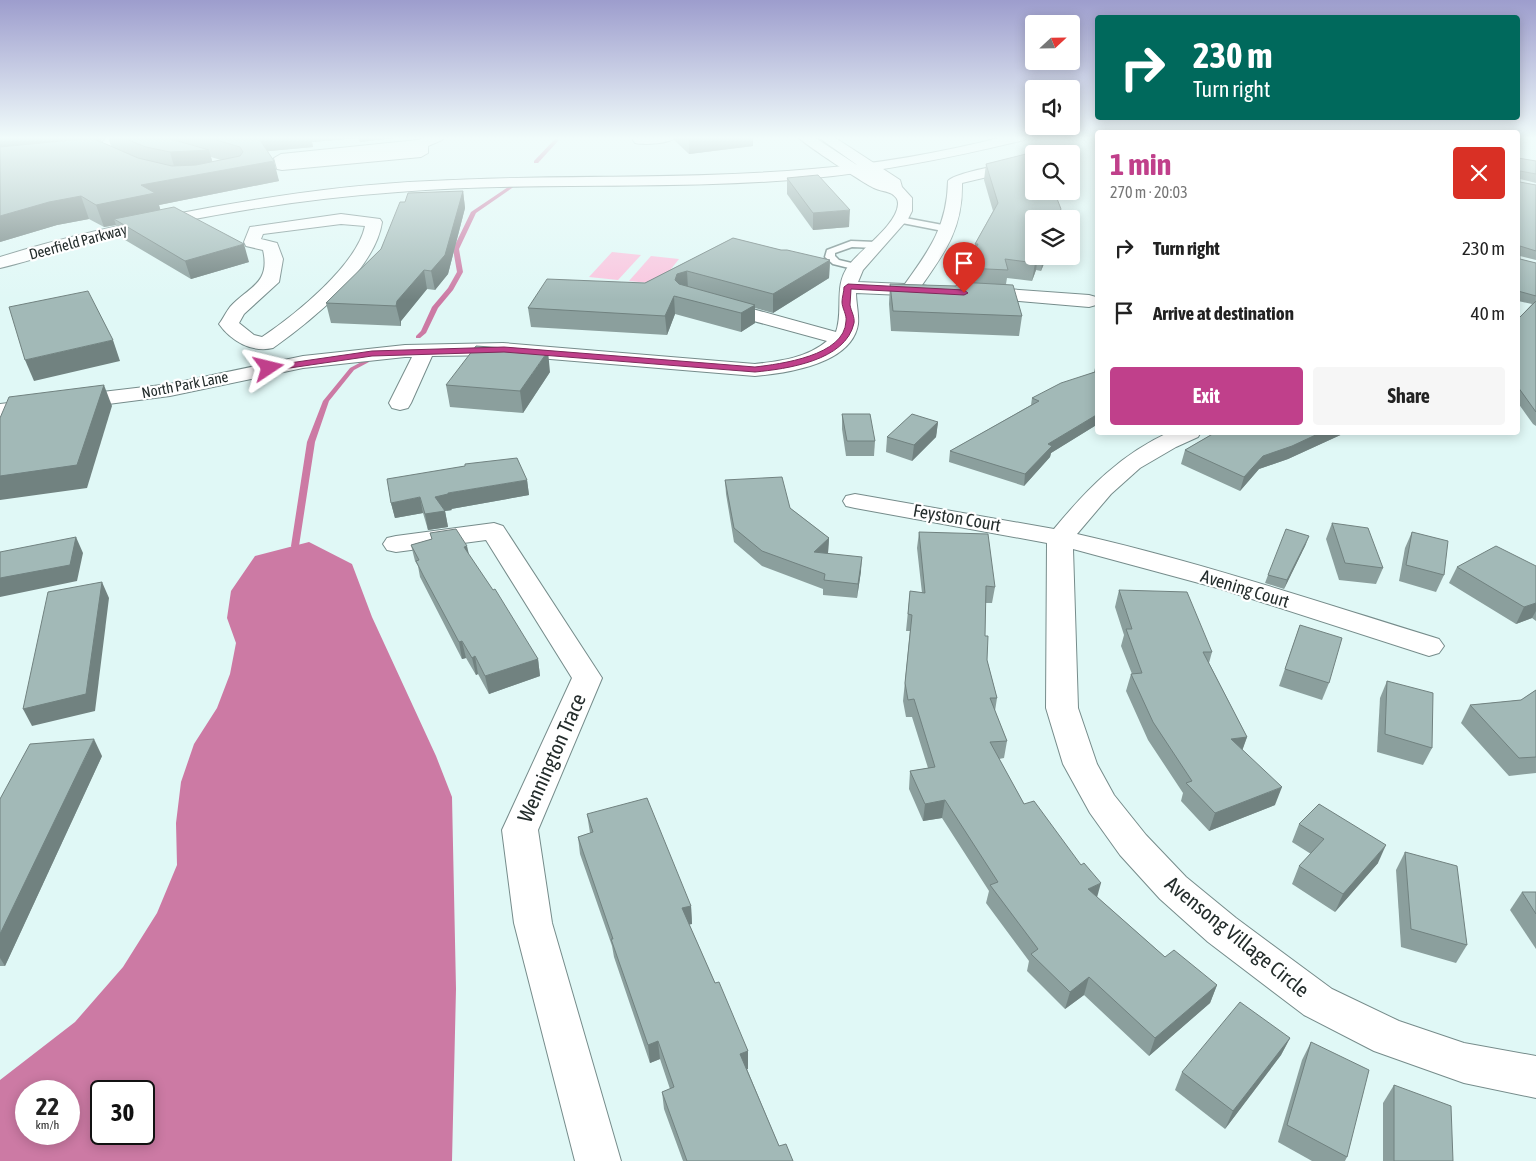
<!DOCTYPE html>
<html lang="en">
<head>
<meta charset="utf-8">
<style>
  :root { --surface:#fff; --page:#f6f6f6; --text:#222; --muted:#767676; --accent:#c0408b }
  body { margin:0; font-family:"Asap Condensed",sans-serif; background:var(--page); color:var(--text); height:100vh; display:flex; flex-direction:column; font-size:19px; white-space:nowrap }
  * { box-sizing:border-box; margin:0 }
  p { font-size:16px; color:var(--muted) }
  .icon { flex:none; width:28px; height:28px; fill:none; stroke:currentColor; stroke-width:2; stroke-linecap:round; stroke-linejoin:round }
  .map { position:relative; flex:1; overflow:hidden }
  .side { position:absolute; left:1095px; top:130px; width:425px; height:305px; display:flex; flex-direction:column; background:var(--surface); border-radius:5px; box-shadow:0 2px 12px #0003 }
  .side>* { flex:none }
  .hud { position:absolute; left:1095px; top:15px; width:425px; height:105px; border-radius:5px; box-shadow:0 2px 12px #0003; background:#00695c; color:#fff; overflow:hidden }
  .needle { width:32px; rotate:68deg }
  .controls { position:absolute; left:1025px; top:15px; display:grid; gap:10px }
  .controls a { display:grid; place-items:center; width:55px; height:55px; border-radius:5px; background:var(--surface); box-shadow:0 2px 12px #0003; font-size:25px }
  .speed { position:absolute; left:15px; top:1080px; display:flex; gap:10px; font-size:25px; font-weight:700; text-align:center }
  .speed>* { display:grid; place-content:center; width:65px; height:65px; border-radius:50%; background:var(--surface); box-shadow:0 2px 12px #0003; line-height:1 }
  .speed small { font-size:12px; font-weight:400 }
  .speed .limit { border:2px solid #111; border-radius:8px; background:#fff; color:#111 }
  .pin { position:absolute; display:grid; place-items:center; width:42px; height:42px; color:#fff; margin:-51px -21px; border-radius:50% 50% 50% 0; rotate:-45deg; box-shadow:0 0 5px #0007 }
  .pin .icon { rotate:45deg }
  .me { position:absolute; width:55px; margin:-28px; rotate:80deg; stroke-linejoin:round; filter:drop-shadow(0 0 4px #0008) }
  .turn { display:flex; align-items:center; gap:18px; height:105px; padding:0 15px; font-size:22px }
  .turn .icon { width:65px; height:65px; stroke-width:2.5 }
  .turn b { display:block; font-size:35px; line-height:42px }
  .round { display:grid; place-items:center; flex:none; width:52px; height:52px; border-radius:5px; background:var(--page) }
  .summary { display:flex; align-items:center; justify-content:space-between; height:85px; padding:0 15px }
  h1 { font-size:30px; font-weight:700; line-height:38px; color:var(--accent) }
  .primary-button { display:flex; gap:10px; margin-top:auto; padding:10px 15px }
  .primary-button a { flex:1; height:58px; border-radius:5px; background:var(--accent); color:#fff; font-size:20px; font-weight:700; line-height:58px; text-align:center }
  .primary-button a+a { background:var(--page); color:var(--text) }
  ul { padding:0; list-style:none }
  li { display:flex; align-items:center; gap:15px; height:65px; padding:0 15px }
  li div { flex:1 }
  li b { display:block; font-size:19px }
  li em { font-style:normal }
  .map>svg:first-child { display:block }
  .green { fill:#fac4de }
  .water { fill:#cc7aa4; fill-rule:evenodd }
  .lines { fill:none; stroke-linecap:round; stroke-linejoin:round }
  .stream { fill:#cc7aa4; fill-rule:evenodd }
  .lane-casing { stroke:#768c8b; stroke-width:3 }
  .street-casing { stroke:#768c8b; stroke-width:2 }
  .secondary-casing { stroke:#768c8b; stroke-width:2 }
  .lane { fill:#fff; fill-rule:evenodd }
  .street { fill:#fff; fill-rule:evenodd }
  .secondary { fill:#fff; fill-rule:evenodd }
  .wall { fill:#8b9f9d; fill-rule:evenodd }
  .shaded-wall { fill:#718280 }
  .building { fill:#a2b9b7; stroke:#718280 }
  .route { fill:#c0408b; stroke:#7d2a5a }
  .labels { text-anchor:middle; stroke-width:4.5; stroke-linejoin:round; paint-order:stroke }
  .far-street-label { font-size:15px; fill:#242d2c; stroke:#fff }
  .street-label { font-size:18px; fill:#242d2c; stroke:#fff }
  .near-street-label { font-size:21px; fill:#242d2c; stroke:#fff }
</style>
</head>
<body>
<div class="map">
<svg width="1536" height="1161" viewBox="0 0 1536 1161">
  <rect width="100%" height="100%" fill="#e0f8f6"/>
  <g class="green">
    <polygon points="612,252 641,255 618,280 589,277"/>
    <polygon points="651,256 679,259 659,284 629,281"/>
  </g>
  <path class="water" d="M 309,542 L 352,564 L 372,617 L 436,756 L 452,797 L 456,989 L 452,1161 L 0,1161 L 0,1080 L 75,1022 L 123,967 L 157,913 L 177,865 L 176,823 L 181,782 L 194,744 L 217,708 L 230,674 L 236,643 L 227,618 L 231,591 L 255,556 ZM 26,1091 L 69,1091 L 69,1134 L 26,1134 ZM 101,1091 L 144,1091 L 144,1134 L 101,1134 Z"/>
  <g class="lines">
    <g class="stream">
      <polygon points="555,139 559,140 538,163 534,163 534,161"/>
      <polygon points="511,185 515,186 476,213 459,249 463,272 453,290 438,308 426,333 420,338 416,338 416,336 421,331 432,307 448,288 457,272 453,249 471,212"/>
      <polygon points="367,359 369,360 369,362 354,370 329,401 315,442 299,546 298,548 292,548 291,546 307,442 323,401 350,368"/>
    </g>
    <g class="lane-casing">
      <g id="lane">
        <polygon points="900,217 948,226 952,229 948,232 897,222 896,220"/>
        <polygon points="851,241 876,242 881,245 876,248 852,247 835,253 835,256 839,260 860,265 860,269 857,270 833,264 825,257 827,250"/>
      </g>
    </g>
    <g class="street-casing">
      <g id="street">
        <polygon points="107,137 121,137 109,151 132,161 134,164 132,167 122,167 96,155 94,152"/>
        <polygon points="426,137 444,137 442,140 428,146 428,153 421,157 282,170 277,169 274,158 281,154 418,140"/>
        <path d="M 635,137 L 676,137 C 669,144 645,145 635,143 L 633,140 Z"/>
        <path d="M 798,137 L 814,137 L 860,167 L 818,137 L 834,137 L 900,180 L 902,187 L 912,198 L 912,211 L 908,219 L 863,270 L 858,282 L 905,284 C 930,249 947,226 948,181 C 954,172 1019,162 1034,158 L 1034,166 L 962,183 C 963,227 946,251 922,285 L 932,287 L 935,291 L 932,295 L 926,296 L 856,293 C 856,303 859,314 858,324 C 852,364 787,373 755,376 L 503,355 L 432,356 L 411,403 L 408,408 L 400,410 L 392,408 L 389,403 L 412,357 L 405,357 L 303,368 L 170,396 L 0,418 L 0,404 L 170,384 L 303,356 L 405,345 L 503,343 L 755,364 C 780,361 807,358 827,341 L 713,310 L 711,306 L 713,302 L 720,300 L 836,332 C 844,309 833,286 849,265 C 861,249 897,225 898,204 C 898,199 896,197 892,194 C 887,191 880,191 874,188 C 865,184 804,144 798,137 Z"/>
        <path d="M 341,214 L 380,219 L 382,222 C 375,270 311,321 273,348 C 252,353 231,341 219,324 C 223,319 226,312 230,307 C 248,287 271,284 263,250 L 246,246 L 244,242 L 250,227 ZM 341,224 L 365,226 C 357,265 295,315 262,337 L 254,335 L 239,323 L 244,314 L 279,282 L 283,259 L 277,243 L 261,239 L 263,234 Z"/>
        <polygon points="979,287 1089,295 1096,297 1098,302 1096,305 1089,307 973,297 970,293 973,289"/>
        <path d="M 1170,432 L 1201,432 L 1198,437 L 1176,447 L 1140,468 L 1111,494 L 1077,534 C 1200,562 1319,602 1439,639 L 1444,646 L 1439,653 L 1429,656 L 1221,589 L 1073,549 L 1078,708 L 1097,764 L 1114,795 L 1146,835 L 1186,877 L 1236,918 L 1332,989 L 1399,1021 L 1464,1043 L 1536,1056 L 1536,1098 L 1464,1083 L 1374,1051 L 1304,1015 L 1208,942 L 1160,899 L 1120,855 L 1090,813 L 1063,764 L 1046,708 L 1047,543 L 855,508 L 846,506 L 843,501 L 846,496 L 855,494 L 1054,529 C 1087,489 1121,454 1170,432 Z"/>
        <polygon points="494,523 503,526 602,678 538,830 552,923 621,1161 575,1161 514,923 502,830 572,678 486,540 396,552 387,550 383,544 387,538 396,536"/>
      </g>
    </g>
    <g class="secondary-casing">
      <path id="secondary" d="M 1003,137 L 1026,137 L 1024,140 C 954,157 885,171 814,178 C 676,191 536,181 398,192 C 298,199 197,216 100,240 C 66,248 34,260 0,268 L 0,257 C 70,235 141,220 213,207 C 285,194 357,184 430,181 C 558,174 685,180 812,169 C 877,164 940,153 1003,137 Z"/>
    </g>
    <use href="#lane" class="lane"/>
    <use href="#street" class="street"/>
    <use href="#secondary" class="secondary"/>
  </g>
  <g class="wall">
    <path d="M 0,137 L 100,142 L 111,146 L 108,137 L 164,137 L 170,139 L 169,137 L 402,137 L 360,142 L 358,138 L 312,142 L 313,147 L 268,151 L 279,181 L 159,205 L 160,210 L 249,262 L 191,279 L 120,237 L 116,225 L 104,227 L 89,219 L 57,225 L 0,242 ZM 211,157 L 221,160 L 212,162 Z"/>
    <polygon points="674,137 753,137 753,146 689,154 674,140"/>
    <polygon points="1518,158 1536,161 1536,183 1520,179 1520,182 1536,185 1536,260 1520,256 1520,259 1536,263 1536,426 1533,424 1518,403 1518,319 1532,304 1518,301"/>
    <polygon points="986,164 1061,209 1060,219 1034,219 1034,256 1047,256 1041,271 1036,270 1032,281 1007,278 1006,284 1022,316 1019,336 891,331 889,304 890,284 956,286 964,282 966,268 974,252 975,244 993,211 984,180"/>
    <polygon points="787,178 849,227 813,230 787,194"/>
    <polygon points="463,191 465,208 448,274 435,290 427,289 401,321 401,326 331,323 326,303 381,249 405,202"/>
    <polygon points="733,238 781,250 830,260 829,278 773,313 755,308 755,323 741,332 675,314 667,335 531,327 528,308 645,283"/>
    <polygon points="1095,368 1098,368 1098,424 1051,453 1050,457 1024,486 949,462 950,451 1031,405 1032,398 1094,372"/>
    <polygon points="550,372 523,413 450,407 446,385"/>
    <polygon points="842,414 875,441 874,456 846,456 842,429"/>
    <polygon points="938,422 936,437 912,461 886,452 887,437"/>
    <polygon points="1216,432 1347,432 1288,459 1259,469 1240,491 1181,464 1185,450"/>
    <polygon points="527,480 529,495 451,509 452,510 445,511 448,527 428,530 423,513 395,518 391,503"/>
    <polygon points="725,480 790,508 829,538 828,553 827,554 861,571 857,598 823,595 823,589 762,566 734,542 726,494"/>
    <polygon points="1332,523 1383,568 1376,584 1339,580 1326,539"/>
    <polygon points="919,532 995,587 992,603 985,603 985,636 987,660 997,698 995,711 1007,741 1004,758 999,759 1024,804 1097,897 1165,957 1217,985 1210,1003 1149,1056 1084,995 1065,1009 1027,971 1029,961 986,903 989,891 942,818 923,821 909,789 910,771 928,768 912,717 906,717 903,701 910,631 906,631 910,591 922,593 917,548"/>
    <polygon points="1412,532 1444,575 1436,592 1399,581 1405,548"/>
    <polygon points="430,533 469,555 538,659 540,676 489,694 478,674 476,675 466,658 462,659 420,577 418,566 415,561 411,545 432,539"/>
    <polygon points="1306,544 1284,589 1265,583 1268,575"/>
    <polygon points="1536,566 1536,621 1532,618 1516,624 1449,583 1457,567"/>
    <polygon points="1119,590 1212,652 1209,663 1247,737 1242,750 1275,805 1209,831 1181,801 1183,793 1148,740 1126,691 1131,674 1132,674 1121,646 1124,635 1115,607"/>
    <polygon points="1300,625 1329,683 1322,700 1279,686"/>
    <polygon points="1387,681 1432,748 1423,765 1377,752 1380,698"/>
    <polygon points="1536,690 1536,773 1509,776 1461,723 1470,705 1521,700"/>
    <polygon points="102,756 5,966 0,966 0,799"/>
    <polygon points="587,814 691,906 692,924 689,924 715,983 748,1051 748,1069 747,1069 779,1146 793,1161 683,1161 664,1109 662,1092 670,1089 660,1059 650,1063 614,957 612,946 580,854 578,837 590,833"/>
    <polygon points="1299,824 1378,863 1335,912 1292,884 1299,866 1311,854 1292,842"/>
    <polygon points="1405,852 1467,945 1456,963 1401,947 1396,870"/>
    <polygon points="1522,892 1536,892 1536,949 1510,910"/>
    <polygon points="1290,1038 1281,1055 1225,1129 1175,1090 1182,1072"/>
    <polygon points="1311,1042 1347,1157 1345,1161 1312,1161 1278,1142 1302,1060"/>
    <polygon points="1394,1085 1453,1161 1383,1161 1383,1103"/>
  </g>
  <g class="shaded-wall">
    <polygon points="0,137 104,137 96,146 0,156"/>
    <polygon points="256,137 358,137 358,138 312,142 313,147 260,152"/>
    <polygon points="359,137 402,137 360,142"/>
    <polygon points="704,137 753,137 753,146 689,154 689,139"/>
    <polygon points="209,150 215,171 176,173 170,152"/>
    <polygon points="274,161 279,181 159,205 162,215 114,219 116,225 104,227 96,205 141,185"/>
    <polygon points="463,191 465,208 448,274 435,290 431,271"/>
    <polygon points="81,196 89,219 57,225 0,242 0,216 49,202"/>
    <polygon points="1061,209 1060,219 1057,219"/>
    <polygon points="850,210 849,227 813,230 813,213"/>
    <polygon points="244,244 249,262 191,279 185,261"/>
    <polygon points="1037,256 1038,256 1036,270 1032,281 1035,263"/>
    <polygon points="1043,256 1047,256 1041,271"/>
    <polygon points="830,260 829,278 773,313 773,294"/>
    <polygon points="424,270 427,289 401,321 401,326 396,306 397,301"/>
    <polygon points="687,271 688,289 678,292 676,298 675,280 677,274"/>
    <polygon points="674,296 675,314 667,335 665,316"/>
    <polygon points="755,305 755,323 741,332 741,313"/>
    <polygon points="113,340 120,361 34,381 25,360"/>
    <polygon points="548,351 550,372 523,413 520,391"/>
    <polygon points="104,385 112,406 87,488 0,500 0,476"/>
    <polygon points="1098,414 1098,424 1051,453 1050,457 1024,486 1025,474 1048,444"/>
    <polygon points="938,422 936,437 912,461 914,445"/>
    <polygon points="1322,432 1347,432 1288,459 1259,469 1240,491 1244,477 1263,456"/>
    <polygon points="527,480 529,495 451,509 452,510 445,511 448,527 428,530 425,514 435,497 448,493"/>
    <polygon points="420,497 423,513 395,518 391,503"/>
    <polygon points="1309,536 1306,544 1284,589 1287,580"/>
    <polygon points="76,537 83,553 77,581 0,597 0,578"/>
    <polygon points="829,538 828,553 814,567 814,552"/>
    <polygon points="467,546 471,563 464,547"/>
    <polygon points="862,557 861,571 857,598 858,584"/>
    <polygon points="102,582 109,598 95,711 32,726 23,709"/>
    <polygon points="1536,603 1536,611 1532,618 1516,624 1524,607"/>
    <polygon points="462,641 466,658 462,659 459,642"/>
    <polygon points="475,656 478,674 476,675 472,658"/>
    <polygon points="538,659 540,676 489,694 485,676"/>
    <polygon points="1247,737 1241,754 1231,739"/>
    <polygon points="94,739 102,756 5,966 0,958 0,934"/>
    <polygon points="1282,787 1275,805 1209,831 1215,813"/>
    <polygon points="945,800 942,818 923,821 925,804"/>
    <polygon points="1386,845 1378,863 1335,912 1343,894"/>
    <polygon points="1101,883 1096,901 1088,889"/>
    <polygon points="691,906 692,924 684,926 682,908"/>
    <polygon points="1089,977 1084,995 1065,1009 1070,992"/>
    <polygon points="1217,985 1210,1003 1149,1056 1155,1038"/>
    <polygon points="1290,1038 1281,1055 1225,1129 1233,1111"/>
    <polygon points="658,1041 660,1059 650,1063 648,1045"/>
    <polygon points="748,1051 748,1069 741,1071 740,1054"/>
  </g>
  <g class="building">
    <polygon points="121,137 164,137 209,150 170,152 146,147"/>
    <polygon points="206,137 258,137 274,161 141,185 155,193 96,205 81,196 49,202 0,216 0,147 92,138 138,158 172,166 196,165 240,156 243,152 240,147"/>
    <polygon points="687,137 704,137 689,139"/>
    <polygon points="1038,151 1039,154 1034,154 1034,191 1054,191 1061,209 1057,219 1034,219 1034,256 1037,256 1035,263 1005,259 1008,270 966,268 978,244 975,244 998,203 986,164"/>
    <polygon points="1518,158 1536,161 1536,174 1520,171 1520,182 1536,185 1536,251 1520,246 1520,259 1536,263 1536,296 1518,291"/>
    <polygon points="818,175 850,210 813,213 787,178"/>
    <polygon points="463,191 445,255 431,271 424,270 397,301 396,306 326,303 381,249 400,202 405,202 408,193"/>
    <polygon points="174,207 244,244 185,261 114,219"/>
    <polygon points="733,238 781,250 787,250 830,260 773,294 687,271 677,274 675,280 679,284 755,305 741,313 674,296 665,316 528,308 547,279 645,283"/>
    <polygon points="958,282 1013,285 1022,316 893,311 890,284 956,286"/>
    <polygon points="88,291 113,340 25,360 9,307"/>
    <polygon points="1536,301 1536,412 1518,387 1518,377 1519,377 1518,372 1518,319"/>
    <polygon points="476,346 548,351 520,391 446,385"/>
    <polygon points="1098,371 1098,414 1048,444 1052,446 1025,474 950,451 1039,401 1032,398 1061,383"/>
    <polygon points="104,385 77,465 0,476 0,418 9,397"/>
    <polygon points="842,414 870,414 875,441 847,441"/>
    <polygon points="912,414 938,422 914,445 887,437"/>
    <polygon points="1216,432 1322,432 1292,446 1263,456 1244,477 1185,450"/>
    <polygon points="517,458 527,480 448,493 448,494 435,497 445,511 425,514 420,497 391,503 387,479 465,466 465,464"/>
    <polygon points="782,477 790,508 829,538 814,552 862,557 858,584 824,580 825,574 762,551 734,528 725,480"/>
    <polygon points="1332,523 1368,528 1383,568 1345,563"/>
    <polygon points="456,529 467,546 464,547 493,590 495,589 538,659 485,676 475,656 472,658 462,641 459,642 423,575 416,561 419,560 411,545 432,539 430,533"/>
    <polygon points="1286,529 1309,536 1287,580 1268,575"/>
    <polygon points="919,532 988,534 995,587 986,586 985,636 988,636 987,660 997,698 990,698 1007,741 990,742 1024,804 1034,801 1081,865 1084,863 1101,883 1088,889 1165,957 1174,950 1217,985 1155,1038 1089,977 1070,992 1031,954 1038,949 990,885 998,882 945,800 925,804 910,771 935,767 914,699 908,700 905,683 912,615 908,614 910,591 925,593"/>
    <polygon points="1412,532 1448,541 1444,575 1406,565"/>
    <polygon points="76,537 70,565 0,578 0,552"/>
    <polygon points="1496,546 1536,566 1536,603 1524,607 1457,567"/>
    <polygon points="102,582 86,694 23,709 48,592"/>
    <polygon points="1119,590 1187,592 1212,652 1203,652 1247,737 1231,739 1282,787 1215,813 1186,783 1192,781 1153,722 1131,674 1142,673 1126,629 1132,629"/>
    <polygon points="1300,625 1342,638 1329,683 1285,669"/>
    <polygon points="1387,681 1433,693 1432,748 1385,734"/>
    <polygon points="1536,690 1536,757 1519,758 1470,705 1521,700"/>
    <polygon points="94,739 0,934 0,799 30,744"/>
    <polygon points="647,798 691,906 682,908 715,983 719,982 748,1051 740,1054 779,1146 786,1144 793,1161 687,1161 662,1092 674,1087 658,1041 648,1045 611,939 613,939 578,837 593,832 587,814"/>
    <polygon points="1319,804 1386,845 1343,894 1299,866 1324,839 1299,824"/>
    <polygon points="1405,852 1457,866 1467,945 1411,929"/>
    <polygon points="1522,892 1536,892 1536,914"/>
    <polygon points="1240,1002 1290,1038 1233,1111 1182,1072"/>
    <polygon points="1311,1042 1369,1070 1347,1157 1287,1125"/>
    <polygon points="1394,1085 1451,1106 1453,1161 1394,1161"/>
  </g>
  <linearGradient id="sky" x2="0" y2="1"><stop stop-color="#9d9dcd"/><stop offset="0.46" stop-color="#f1fcfb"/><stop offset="1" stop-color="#f1fcfb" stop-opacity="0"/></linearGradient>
  <rect width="1536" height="300" fill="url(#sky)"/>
  <path class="route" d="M 848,284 L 964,290 L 968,293 L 964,295 L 851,289 C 851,294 850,300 850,305 C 851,311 855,317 854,323 C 846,361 786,369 755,372 L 504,352 L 372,356 L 269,371 L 264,368 L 269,366 L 372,351 L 504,347 L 755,367 C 780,364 845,356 846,321 C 847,315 842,308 842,302 C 842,297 844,292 844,287 Z"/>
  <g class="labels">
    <g class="far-street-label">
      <text transform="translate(78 242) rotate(-15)" y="5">Deerfield Parkway</text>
      <text transform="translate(185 385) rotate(-11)" y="5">North Park Lane</text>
    </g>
    <g class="street-label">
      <text transform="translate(957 518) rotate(10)" y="6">Feyston Court</text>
      <text transform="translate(1245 589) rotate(17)" y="6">Avening Court</text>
    </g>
    <g class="near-street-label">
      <text transform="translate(552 758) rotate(-66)" y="7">Wennington Trace</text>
      <text transform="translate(1237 937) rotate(39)" y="7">Avensong Village Circle</text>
    </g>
  </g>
</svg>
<div class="controls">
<a><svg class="needle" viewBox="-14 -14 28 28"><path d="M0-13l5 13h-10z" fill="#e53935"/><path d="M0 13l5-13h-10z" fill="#767676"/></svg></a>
<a><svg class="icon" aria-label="sound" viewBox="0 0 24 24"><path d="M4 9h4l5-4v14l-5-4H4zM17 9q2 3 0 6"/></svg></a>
<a><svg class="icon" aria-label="search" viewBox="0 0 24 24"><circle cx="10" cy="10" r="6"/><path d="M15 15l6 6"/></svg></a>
<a><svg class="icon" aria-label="layers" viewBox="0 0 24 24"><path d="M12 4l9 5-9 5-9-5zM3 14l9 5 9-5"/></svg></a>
</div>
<div class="speed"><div>22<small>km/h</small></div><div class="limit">30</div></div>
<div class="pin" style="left:964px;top:293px;background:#d93025"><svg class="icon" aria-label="arrive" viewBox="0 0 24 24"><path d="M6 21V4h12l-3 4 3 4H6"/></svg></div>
<svg class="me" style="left:269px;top:368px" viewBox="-20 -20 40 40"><path d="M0-17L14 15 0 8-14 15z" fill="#c0408b" stroke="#fff" stroke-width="4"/></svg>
<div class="hud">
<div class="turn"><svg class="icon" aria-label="right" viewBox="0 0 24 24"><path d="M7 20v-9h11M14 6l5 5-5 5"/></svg><div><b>230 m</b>Turn right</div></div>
</div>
<section class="side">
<div class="summary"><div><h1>1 min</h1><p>270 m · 20:03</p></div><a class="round" style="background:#d93025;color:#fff"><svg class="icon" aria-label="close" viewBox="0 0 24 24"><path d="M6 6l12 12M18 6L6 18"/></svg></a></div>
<ul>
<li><svg class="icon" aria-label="right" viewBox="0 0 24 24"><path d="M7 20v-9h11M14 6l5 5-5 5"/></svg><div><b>Turn right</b></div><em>230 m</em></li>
<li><svg class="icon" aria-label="arrive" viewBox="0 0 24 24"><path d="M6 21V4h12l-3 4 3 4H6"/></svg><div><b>Arrive at destination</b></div><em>40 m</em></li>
</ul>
<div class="primary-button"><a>Exit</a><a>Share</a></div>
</section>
</div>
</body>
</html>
